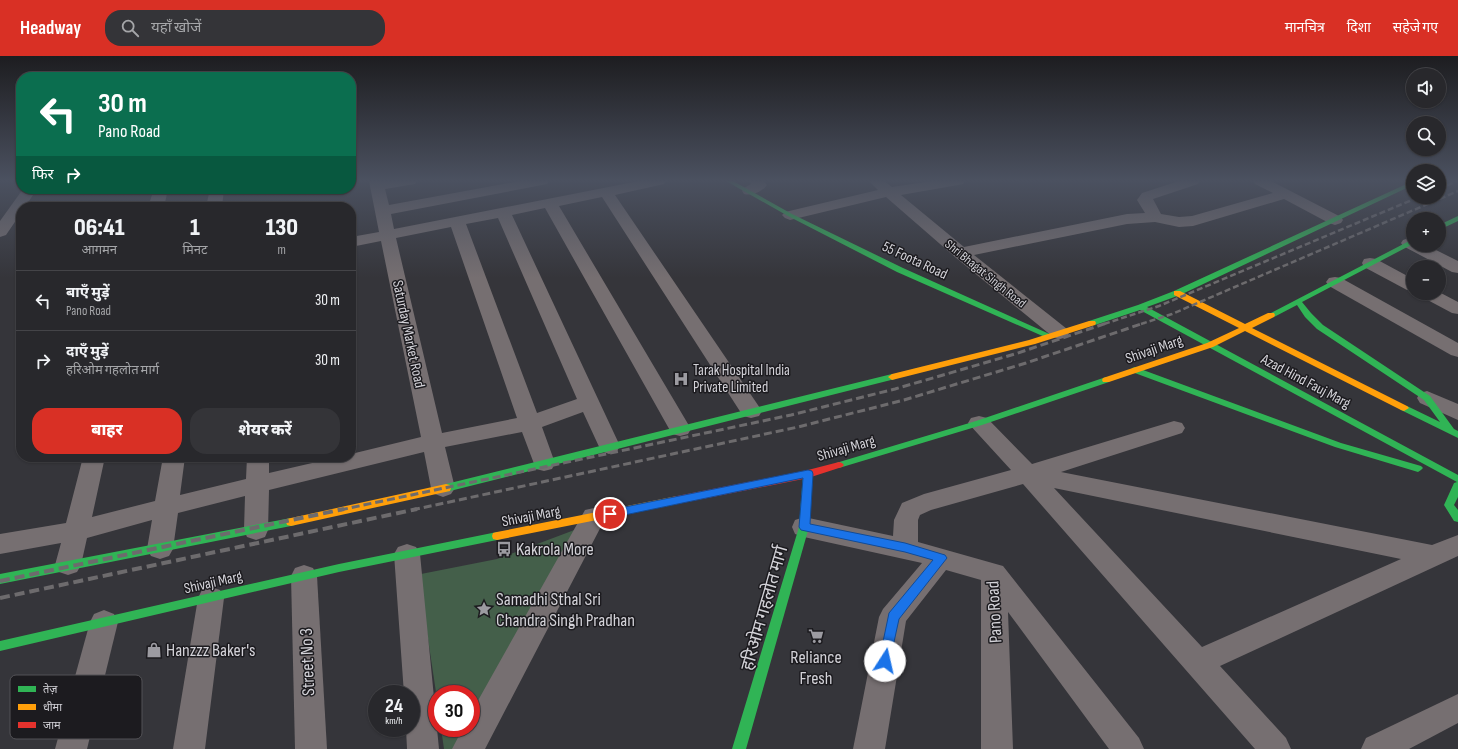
<!DOCTYPE html>
<html lang="hi">
<head>
<meta charset="utf-8">
<style>
  :root { --surface:#28282c; --page:#343438; --text:#f1f3f6; --muted:#a5a6a9; --line:#444448; --accent:#d93025 }
  body { margin:0; font-family:"Sofia Sans Condensed","Noto Sans Devanagari",sans-serif; background:var(--page); color:var(--text); height:100vh; display:flex; flex-direction:column; font-size:15px; white-space:nowrap }
  * { box-sizing:border-box; margin:0 }
  p { font-size:13px; color:var(--muted) }
  .icon { flex:none; width:22px; height:22px; fill:none; stroke:currentColor; stroke-width:2; stroke-linecap:round; stroke-linejoin:round }
  .map { position:relative; flex:1; overflow:hidden }
  .panel { position:absolute; left:16px; top:146px; width:340px; height:260px; display:flex; flex-direction:column; background:var(--surface); border-radius:16px; box-shadow:0 1px 3px #0004,0 0 0 1px var(--line) }
  .panel>* { flex:none }
  .hud { position:absolute; left:16px; top:16px; width:340px; height:122px; border-radius:16px; box-shadow:0 1px 3px #0004,0 0 0 1px var(--line); background:#0b6e4f; color:#fff; overflow:hidden }
  .fabs { position:absolute; left:1406px; top:12px; display:grid; gap:8px }
  .fabs a { display:grid; place-items:center; width:40px; height:40px; border-radius:50%; background:var(--surface); box-shadow:0 1px 3px #0004,0 0 0 1px var(--line); font-size:20px }
  .speed { position:absolute; left:368px; top:629px; display:flex; gap:8px; font-size:20px; font-weight:700; text-align:center }
  .speed>* { display:grid; place-content:center; width:52px; height:52px; border-radius:50%; background:var(--surface); box-shadow:0 1px 3px #0004,0 0 0 1px var(--line); line-height:1 }
  .speed small { font-size:10px; font-weight:400 }
  .speed .limit { border:6px solid #d22; background:#fff; color:#111 }
  .pin { position:absolute; display:grid; place-items:center; width:34px; height:34px; color:#fff; margin:-17px; border:2px solid #fff; border-radius:50%; box-shadow:0 1px 4px #0007 }
  .me { position:absolute; width:44px; margin:-22px; rotate:10deg; stroke-linejoin:round; filter:drop-shadow(0 0 3px #0008) }
  .turn { display:flex; align-items:center; gap:14px; height:84px; padding:0 16px; font-size:18px }
  .turn .icon { width:52px; height:52px; stroke-width:2.5 }
  .turn b { display:block; font-size:28px; line-height:34px }
  .then { display:flex; align-items:center; height:38px; padding:0 16px; background:#0003; gap:8px; font-size:15px }
  .eta { display:flex; justify-content:space-evenly; align-items:center; height:68px; text-align:center }
  .eta b { font-size:24px; font-weight:800; line-height:28px }
  .action { display:flex; gap:8px; margin-top:auto; padding:8px 16px }
  .action a { flex:1; height:46px; border-radius:16px; background:var(--accent); color:#fff; font-size:16px; font-weight:800; line-height:46px; text-align:center }
  .action a+a { background:var(--page); color:var(--text) }
  ul { padding:0; list-style:none }
  li { display:flex; align-items:center; gap:12px; height:60px; padding:0 16px; border-top:1px solid var(--line) }
  li div { flex:1 }
  li b { display:block; font-size:15px }
  li em { font-style:normal }
  header { display:flex; align-items:center; gap:24px; box-sizing:border-box; height:56px; padding:0 20px; background:var(--accent); color:#fff }
  header strong { font-size:19px }
  nav { display:flex; gap:22px; margin-inline-start:auto; font-size:14px }
  .search { width:280px; height:36px; background:var(--page); display:flex; align-items:center; gap:10px; box-sizing:border-box; padding:0 14px; border-radius:16px; color:var(--muted); font-size:15px }
  .map>svg:first-child { display:block }
  .green { fill:#445f4a }
  .lines { fill:none; stroke-linecap:round; stroke-linejoin:round }
  .street { fill:#766f71; fill-rule:evenodd }
  .fast { fill:#30b455; fill-rule:evenodd }
  .slow { fill:#ff9f0a; fill-rule:evenodd }
  .jam { fill:#e5322d; fill-rule:evenodd }
  .rail-far2 { stroke:#6d6b6d; stroke-width:2.5; stroke-dasharray:6 3; stroke-linecap:butt }
  .rail-far1 { stroke:#6d6b6d; stroke-width:3; stroke-dasharray:8 4; stroke-linecap:butt }
  .rail { stroke:#6d6b6d; stroke-width:4; stroke-dasharray:10 5; stroke-linecap:butt }
  .route { fill:#1a73e8; stroke:#114b97 }
  .labels { text-anchor:middle; stroke-width:3; stroke-linejoin:round; paint-order:stroke }
  .far-street-label { font-size:13px; fill:#d3d2d8; stroke:#1c1b1f }
  .street-label { font-size:15px; fill:#d3d2d8; stroke:#1c1b1f }
  .poi-label { font-size:15px; fill:#d3d2d8; stroke:#1c1b1f; text-anchor:start }
  .near-poi-label { font-size:18px; fill:#d3d2d8; stroke:#1c1b1f; text-anchor:start }
  .near-street-label { font-size:18px; fill:#d3d2d8; stroke:#1c1b1f }
  .key { fill:#1c1b1f; stroke:#535256; stroke-width:1 }
  .key-label { font-size:11px; fill:#d3d2d8 }
</style>
</head>
<body>
<header>
<strong>Headway</strong>
<div class="search"><svg class="icon" aria-label="search" viewBox="0 0 24 24"><circle cx="10" cy="10" r="6"/><path d="M15 15l6 6"/></svg>यहाँ खोजें</div>
<nav><a>मानचित्र</a><a>दिशा</a><a>सहेजे गए</a></nav>
</header>
<div class="map">
<svg width="1458" height="693" viewBox="0 0 1458 693">
  <rect width="100%" height="100%" fill="#35353a"/>
  <polygon class="green" points="577,473 461,693 444,693 441,672 471,672 471,638 437,638 437,643 424,556 421,518 497,503"/>
  <g class="lines">
    <g class="street">
      <path d="M 369,125 L 417,125 L 415,128 L 385,133 L 389,149 L 520,125 L 549,125 L 547,128 L 542,129 L 391,158 L 394,173 L 639,125 L 666,125 L 664,128 L 615,139 L 762,355 L 759,360 L 751,362 L 743,360 L 602,141 L 559,150 L 691,373 L 688,378 L 680,380 L 672,378 L 545,152 L 512,159 L 620,390 L 617,395 L 609,398 L 601,395 L 583,356 L 542,371 L 555,407 L 552,413 L 544,415 L 536,413 L 522,376 L 445,391 L 455,432 L 451,438 L 443,441 L 435,438 L 431,432 L 424,396 L 269,434 L 268,474 L 265,481 L 256,484 L 247,481 L 244,474 L 245,440 L 178,457 L 173,493 L 169,500 L 160,503 L 151,500 L 147,493 L 152,464 L 87,482 L 81,509 L 77,516 L 68,519 L 59,516 L 55,509 L 61,487 L 0,498 L 0,478 L 66,467 L 83,401 L 105,401 L 92,461 L 155,445 L 163,401 L 185,401 L 180,439 L 246,423 L 247,401 L 269,401 L 269,417 L 338,401 L 351,401 L 351,398 L 421,381 L 381,185 L 351,191 L 351,181 L 379,176 ZM 498,162 L 577,343 L 537,357 L 466,168 ZM 451,171 L 517,362 L 442,377 L 396,182 Z"/>
      <path d="M 749,125 L 764,125 L 767,129 C 762,136 752,140 744,138 L 742,135 L 744,132 L 751,128 Z"/>
      <polygon points="869,125 884,125 892,131 932,125 965,125 963,128 958,129 901,139 964,191 1127,158 1145,157 1137,144 1142,137 1179,125 1200,125 1198,128 1153,143 1161,158 1179,161 1192,160 1273,137 1255,128 1253,125 1271,125 1341,161 1343,164 1341,167 1335,169 1329,167 1284,143 1193,170 1179,171 1155,166 1127,168 974,199 1067,273 1069,277 1067,281 1060,283 1053,281 955,201 886,141 790,164 785,162 782,159 785,156 878,134"/>
      <polygon points="23,133 37,133 25,151 21,151 21,157 6,179 0,181 0,165"/>
      <polygon points="154,133 168,133 164,151 148,151"/>
      <polygon points="210,133 224,133 222,151 206,151"/>
      <polygon points="1409,182 1413,183 1413,189 1426,189 1458,205 1458,217 1452,216 1403,190 1401,187 1403,184"/>
      <polygon points="1370,202 1376,203 1413,223 1413,235 1407,234 1364,211 1362,207 1364,203"/>
      <polygon points="1335,221 1341,222 1458,287 1458,301 1451,299 1329,230 1326,226 1329,222"/>
      <polygon points="1439,236 1458,246 1458,258 1452,257 1422,241 1419,237 1439,237"/>
      <polygon points="1427,335 1458,348 1458,364 1420,347 1417,342 1420,337"/>
      <path d="M 979,360 L 987,362 L 1032,408 L 1174,365 L 1182,367 L 1185,372 L 1182,377 L 1061,416 L 1432,489 L 1458,479 L 1458,500 L 1220,610 L 1286,682 L 1291,693 L 1255,693 L 1023,428 L 931,454 L 920,459 L 918,464 L 918,486 L 1003,510 L 1139,682 L 1144,693 L 1109,693 L 1008,556 L 1013,693 L 981,693 L 981,524 L 946,514 L 906,565 L 885,693 L 853,693 L 879,561 L 883,553 L 922,507 L 804,481 L 795,478 L 792,471 L 795,464 L 804,461 L 893,480 L 894,464 L 902,447 L 924,438 L 1011,414 L 968,367 L 971,362 ZM 1054,432 L 1401,503 L 1202,591 Z"/>
      <polygon points="594,452 603,454 606,461 485,693 452,693 463,672 471,672 471,657 585,454"/>
      <polygon points="407,488 416,491 420,498 439,693 407,693 406,672 411,672 411,638 404,638 394,498 398,491"/>
      <polygon points="304,509 313,512 317,520 327,693 295,693 291,520 295,512"/>
      <polygon points="211,531 220,534 224,542 205,693 173,693 198,542 202,534"/>
      <polygon points="104,554 114,558 118,566 87,693 55,693 90,566 94,558"/>
      <polygon points="1458,638 1458,667 1409,693 1361,693 1366,682"/>
    </g>
    <g class="fast">
      <polygon points="726,125 733,125 792,158 903,212 1054,280 1053,282 1047,282 897,216 788,160"/>
      <polygon points="1413,125 1413,129 1180,239 1147,251 1458,419 1458,441 1454,449 1458,454 1458,466 1454,465 1444,449 1454,427 1457,426 1140,254 1095,269 1089,269 1088,267 1089,265 1138,249 1174,235"/>
      <polygon points="1458,160 1458,165 1439,174 1439,169"/>
      <polygon points="1413,183 1413,188 1302,246 1311,257 1323,269 1430,340 1454,373 1458,375 1458,382 1401,354 1399,352 1401,350 1407,350 1440,366 1424,344 1317,273 1305,261 1297,249 1274,261 1268,261 1267,259"/>
      <polygon points="1135,311 1341,387 1421,410 1423,412 1421,414 1418,416 1335,391 1132,316 1131,314 1132,312"/>
      <polygon points="892,318 896,321 895,323 446,436 442,435 441,432 442,429 446,428"/>
      <polygon points="1106,321 1109,322 1110,324 1109,326 982,369 839,412 836,411 834,409 836,407 976,365"/>
      <polygon points="808,414 812,415 813,418 809,471 746,693 732,693 799,471 803,418 804,415"/>
      <polygon points="291,462 295,463 296,466 295,469 291,470 0,528 0,518"/>
      <polygon points="497,476 501,477 502,480 501,483 497,484 339,516 0,595 0,585 339,508"/>
    </g>
    <g class="slow">
      <polygon points="1174,235 1180,235 1245,268 1268,257 1274,257 1275,259 1274,261 1252,272 1407,350 1409,352 1404,355 1401,354 1245,275 1213,291 1109,326 1103,326 1102,324 1103,322 1207,287 1239,272 1174,239"/>
      <polygon points="1089,265 1095,265 1096,267 1095,269 1035,288 892,324 888,321 892,318 1029,284"/>
      <polygon points="446,428 450,429 451,432 450,435 291,470 287,469 286,466 287,463 291,462"/>
      <polygon points="677,440 681,441 682,444 681,447 677,448 497,484 493,483 492,480 493,477 497,476"/>
    </g>
    <polygon class="jam" points="839,406 842,407 844,409 842,411 808,422 677,448 673,447 672,444 673,441 677,440 808,414"/>
    <g class="rail-far2">
      <polyline points="1439,133 1457,125"/>
      <polyline points="1104,268 1159,250 1419,141"/>
      <polyline points="1141,268 1172,258 1458,135"/>
    </g>
    <g class="rail-far1">
      <polyline points="340,454 791,359 895,333 1015,298 1107,267"/>
      <polyline points="412,454 798,371 904,344 1026,307 1144,267"/>
    </g>
    <g class="rail">
      <polyline points="0,525 344,453"/>
      <polyline points="0,542 417,453"/>
    </g>
  </g>
  <linearGradient id="sky" x2="0" y2="1"><stop stop-color="#1d1d20"/><stop offset="0.56" stop-color="#4b5160"/><stop offset="1" stop-color="#4b5160" stop-opacity="0"/></linearGradient>
  <rect width="1458" height="222" fill="url(#sky)"/>
  <polygon class="route" points="808,414 812,415 813,418 810,468 905,487 945,499 947,502 899,563 889,609 885,611 881,609 879,605 889,557 933,504 905,496 801,474 799,471 803,422 610,462 606,461 604,458 606,455 610,454"/>
  <defs>
    <g id="hospital-bare" transform="scale(1.2)"><path d="M-5-5h3v3.5h4V-5h3V5h-3V1.5h-4V5h-3Z" fill="#9c9ba1" stroke="#1c1b1f" stroke-width="2.5" paint-order="stroke"/></g>
    <g id="bus-bare" transform="scale(1.2)"><path d="M-5-6H5V4H4V6H2V4H-2V6H-4V4H-5ZM-3.5-4V0h7V-4ZM-3.5 1.2v1.5H-2V1.2ZM2 1.2v1.5H3.5V1.2Z" fill="#9c9ba1" stroke="#1c1b1f" stroke-width="2.5" paint-order="stroke"/></g>
    <g id="sight-bare" transform="scale(1.2)"><path d="M0-6L1.8-2.2L6-1.7L2.9 1.2L3.7 5.4L0 3.3L-3.7 5.4L-2.9 1.2L-6-1.7L-1.8-2.2Z" fill="#9c9ba1" stroke="#1c1b1f" stroke-width="2.5" paint-order="stroke"/></g>
    <g id="supermarket-bare" transform="scale(1.2)"><path d="M-6-5.5h2.5l.6 2H6L4.5 2H-2.5L-4.4-4H-6ZM-1.5 3.2a1.3 1.3 0 1 0 .1 0ZM3 3.2a1.3 1.3 0 1 0 .1 0Z" fill="#9c9ba1" stroke="#1c1b1f" stroke-width="2.5" paint-order="stroke"/></g>
    <g id="shop-bare" transform="scale(1.2)"><path d="M-5-2.5h2.3a2.7 3.5 0 0 1 5.4 0H5L5.5 6h-11ZM-1.5-2.5h3a1.5 2.3 0 0 0-3 0Z" fill="#9c9ba1" stroke="#1c1b1f" stroke-width="2.5" paint-order="stroke"/></g>
  </defs>
  <g fill-rule="evenodd">
    <use href="#hospital-bare" x="681" y="323"/>
    <use href="#bus-bare" x="504" y="493"/>
    <use href="#sight-bare" x="484" y="553"/>
    <use href="#supermarket-bare" x="816" y="580"/>
    <use href="#shop-bare" x="154" y="594"/>
  </g>
  <g class="labels">
    <g class="far-street-label">
      <text transform="translate(986 217) rotate(39)" y="5">Shri Bhagat Singh Road</text>
    </g>
    <g class="street-label">
      <text transform="translate(915 204) rotate(25)" y="5">55 Foota Road</text>
      <text transform="translate(409 278) rotate(78)" y="5">Saturday Market Road</text>
      <text transform="translate(1154 293) rotate(-19)" y="5">Shivaji Marg</text>
      <text transform="translate(1306 325) rotate(28)" y="5">Azad Hind Fauj Marg</text>
      <text transform="translate(846 392) rotate(-16)" y="5">Shivaji Marg</text>
      <text transform="translate(531 460) rotate(-11)" y="5">Shivaji Marg</text>
      <text transform="translate(213 526) rotate(-13)" y="5">Shivaji Marg</text>
    </g>
    <g class="poi-label">
      <text x="693" y="319">Tarak Hospital India<tspan x="693" dy="17">Private Limited</tspan></text>
    </g>
    <g class="near-poi-label">
      <text x="516" y="499">Kakrola More</text>
      <text x="496" y="549">Samadhi Sthal Sri<tspan x="496" dy="21">Chandra Singh Pradhan</tspan></text>
      <text x="166" y="600">Hanzzz Baker's</text>
      <text x="816" y="607" text-anchor="middle">Reliance<tspan x="816" dy="21">Fresh</tspan></text>
    </g>
    <g class="near-street-label">
      <text transform="translate(764 552) rotate(-74)" y="6">हरिओम गहलोत मार्ग</text>
      <text transform="translate(994 556) rotate(-93)" y="6">Pano Road</text>
      <text transform="translate(307 606) rotate(-92)" y="6">Street No 3</text>
    </g>
  </g>
  <rect x="10" y="619" width="132" height="64" rx="6" class="key"/>
  <rect x="18" y="630" width="18" height="6" fill="#30b455"/>
  <rect x="18" y="648" width="18" height="6" fill="#ff9f0a"/>
  <rect x="18" y="666" width="18" height="6" fill="#e5322d"/>
  <g class="key-label">
    <text x="43" y="637">तेज़</text>
    <text x="43" y="655">धीमा</text>
    <text x="43" y="673">जाम</text>
  </g>
</svg>
<div class="fabs">
<a><svg class="icon" aria-label="sound" viewBox="0 0 24 24"><path d="M4 9h4l5-4v14l-5-4H4zM17 9q2 3 0 6"/></svg></a>
<a><svg class="icon" aria-label="search" viewBox="0 0 24 24"><circle cx="10" cy="10" r="6"/><path d="M15 15l6 6"/></svg></a>
<a><svg class="icon" aria-label="layers" viewBox="0 0 24 24"><path d="M12 4l9 5-9 5-9-5zM3 14l9 5 9-5"/></svg></a>
<a>+</a>
<a>−</a>
</div>
<div class="speed"><div>24<small>km/h</small></div><div class="limit">30</div></div>
<div class="pin" style="left:610px;top:458px;background:#d93025"><svg class="icon" aria-label="arrive" viewBox="0 0 24 24"><path d="M6 21V4h12l-3 4 3 4H6"/></svg></div>
<svg class="me" style="left:885px;top:605px" viewBox="-20 -20 40 40"><circle r="19" fill="#fff"/><path d="M0-13L10 11 0 6-10 11z" fill="#1a73e8"/></svg>
<div class="hud">
<div class="turn"><svg class="icon" aria-label="left" viewBox="0 0 24 24"><path d="M17 20v-9H6M10 6l-5 5 5 5"/></svg><div><b>30 m</b>Pano Road</div></div>
<div class="then">फिर<svg class="icon" aria-label="right" viewBox="0 0 24 24"><path d="M7 20v-9h11M14 6l5 5-5 5"/></svg></div>
</div>
<section class="panel">
<div class="eta">
<div><b>06:41</b><p>आगमन</p></div>
<div><b>1</b><p>मिनट</p></div>
<div><b>130</b><p>m</p></div>
</div>
<ul>
<li><svg class="icon" aria-label="left" viewBox="0 0 24 24"><path d="M17 20v-9H6M10 6l-5 5 5 5"/></svg><div><b>बाएँ मुड़ें</b><p>Pano Road</p></div><em>30 m</em></li>
<li><svg class="icon" aria-label="right" viewBox="0 0 24 24"><path d="M7 20v-9h11M14 6l5 5-5 5"/></svg><div><b>दाएँ मुड़ें</b><p>हरिओम गहलोत मार्ग</p></div><em>30 m</em></li>
</ul>
<div class="action"><a>बाहर</a><a>शेयर करें</a></div>
</section>
</div>
</body>
</html>
